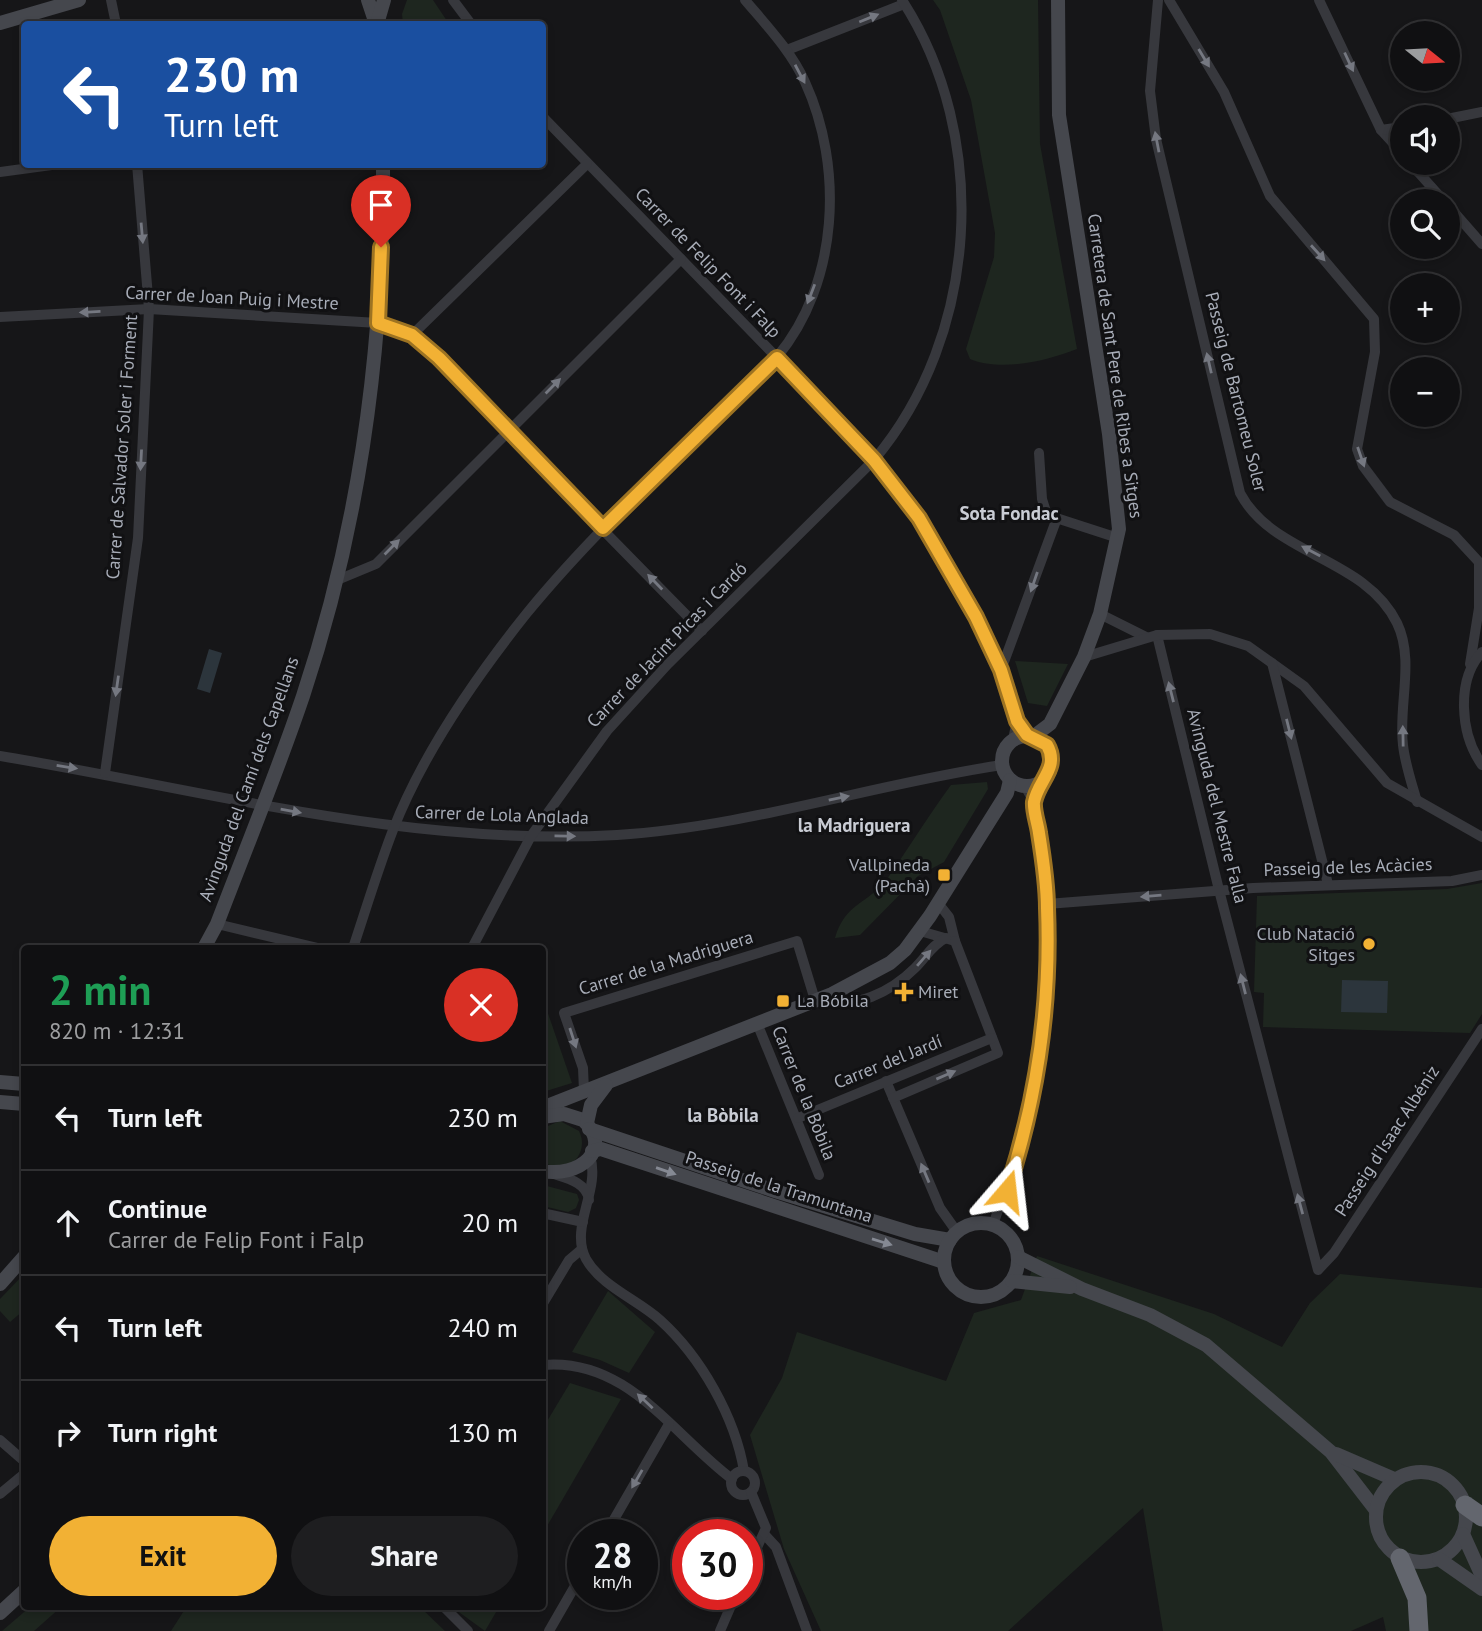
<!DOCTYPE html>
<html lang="en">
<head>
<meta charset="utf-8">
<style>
  :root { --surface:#101012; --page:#1e1e20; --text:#f1f3f6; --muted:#9c9d9f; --line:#303032; --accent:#f2b134 }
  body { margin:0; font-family:"PT Sans",sans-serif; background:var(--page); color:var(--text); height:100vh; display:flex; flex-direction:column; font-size:26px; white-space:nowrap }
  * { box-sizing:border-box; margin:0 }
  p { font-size:23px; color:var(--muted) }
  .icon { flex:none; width:38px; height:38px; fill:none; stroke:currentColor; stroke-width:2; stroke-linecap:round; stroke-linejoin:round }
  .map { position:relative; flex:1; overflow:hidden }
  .panel { position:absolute; left:21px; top:945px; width:525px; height:665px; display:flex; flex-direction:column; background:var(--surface); border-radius:7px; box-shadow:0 4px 10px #0003,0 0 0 2px var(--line) }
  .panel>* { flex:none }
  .hud { position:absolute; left:21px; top:21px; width:525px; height:147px; border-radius:7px; box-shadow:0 4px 10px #0003,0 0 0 2px var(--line); background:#1a4fa0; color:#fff; overflow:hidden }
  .needle { width:46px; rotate:108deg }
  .buttons { position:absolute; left:1390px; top:21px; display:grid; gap:14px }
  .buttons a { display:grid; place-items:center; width:70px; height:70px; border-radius:50%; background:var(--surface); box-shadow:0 4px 10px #0003,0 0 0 2px var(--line); font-size:35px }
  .speed { position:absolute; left:567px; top:1519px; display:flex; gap:14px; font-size:35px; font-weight:700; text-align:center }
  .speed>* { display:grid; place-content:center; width:91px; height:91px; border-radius:50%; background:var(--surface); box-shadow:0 4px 10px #0003,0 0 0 2px var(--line); line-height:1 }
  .speed small { font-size:18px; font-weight:400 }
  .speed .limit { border:10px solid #d22; background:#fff; color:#111 }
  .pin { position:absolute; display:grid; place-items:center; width:60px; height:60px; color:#fff; margin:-72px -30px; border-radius:50% 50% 50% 0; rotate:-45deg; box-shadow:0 0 7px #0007 }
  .pin .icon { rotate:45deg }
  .me { position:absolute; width:77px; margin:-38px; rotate:17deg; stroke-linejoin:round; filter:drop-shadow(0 0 5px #0008) }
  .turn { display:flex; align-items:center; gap:24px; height:147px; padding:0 28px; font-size:32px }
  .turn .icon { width:91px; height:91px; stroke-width:2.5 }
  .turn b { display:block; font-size:49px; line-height:60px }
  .round { display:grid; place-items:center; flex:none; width:74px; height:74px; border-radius:37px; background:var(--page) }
  .head { display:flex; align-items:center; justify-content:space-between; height:119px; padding:0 28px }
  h1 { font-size:42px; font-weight:700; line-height:52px; color:#1e9e55 }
  .cta { display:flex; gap:14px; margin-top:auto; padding:14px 28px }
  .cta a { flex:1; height:80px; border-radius:42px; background:var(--accent); color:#111; font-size:28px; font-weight:700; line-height:80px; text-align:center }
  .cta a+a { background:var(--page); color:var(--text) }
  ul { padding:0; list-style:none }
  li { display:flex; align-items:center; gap:21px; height:105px; padding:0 28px; border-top:2px solid var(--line) }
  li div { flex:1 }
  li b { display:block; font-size:26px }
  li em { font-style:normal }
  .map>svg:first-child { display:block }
  .green { fill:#1e261f }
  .water { fill:#2c353c }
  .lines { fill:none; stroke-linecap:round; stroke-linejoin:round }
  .street { stroke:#37383d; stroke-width:10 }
  .secondary { stroke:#45474d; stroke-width:14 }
  .highway { stroke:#63666e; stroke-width:19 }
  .oneway { fill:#757881 }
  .oneway2 { fill:#858993 }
  .route-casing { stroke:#9d7322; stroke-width:18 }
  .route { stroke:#f2b134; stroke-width:12 }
  .poi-dot { fill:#f2b134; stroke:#111113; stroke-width:2.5 }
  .labels { text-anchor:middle; stroke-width:6; stroke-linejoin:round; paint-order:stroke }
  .street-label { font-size:18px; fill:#a8adb8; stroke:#111113 }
  .poi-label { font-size:18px; fill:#a8adb8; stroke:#111113; text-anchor:end }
  .neighbourhood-label { font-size:19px; font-weight:bold; fill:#c9ccd4; stroke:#111113 }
</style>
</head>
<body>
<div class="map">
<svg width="1482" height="1631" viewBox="0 0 1482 1631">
  <rect width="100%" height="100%" fill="#161618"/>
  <g class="green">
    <polygon points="407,0 433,0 449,24 403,24 402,14"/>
    <path d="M 933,0 L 1038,0 L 1040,144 L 1077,349 C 1046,361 1002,372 970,359 L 966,349 L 994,257 L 995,233 L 971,100 L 940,10 Z"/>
    <polygon points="1015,661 1068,664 1047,706 1028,703"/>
    <path d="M 987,782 L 988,789 L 944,862 L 918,876 L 860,935 L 835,938 C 845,903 868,904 887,879 C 909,848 928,816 951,785 Z"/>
    <polygon points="1482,883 1482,1014 1470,1033 1263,1027 1264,993 1254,992 1257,896 1447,889"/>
    <polygon points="543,999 572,1083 543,1092"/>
    <path d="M 560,1121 L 579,1131 C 591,1155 564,1179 543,1161 L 543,1128 Z"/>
    <polygon points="543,1185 577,1194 579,1200 576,1208 568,1212 543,1206"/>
    <polygon points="1037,1256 1214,1314 1282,1347 1310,1303 1340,1274 1482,1288 1482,1631 1386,1631 1383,1617 1351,1631 1163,1631 1143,1508 1008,1631 821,1631 784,1549 750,1435 782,1378 797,1332 946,1381 974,1313 1021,1300"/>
    <polygon points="24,1274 24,1310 10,1322 0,1311 0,1299"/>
    <polygon points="608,1291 655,1332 629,1373 600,1360 572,1352"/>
    <polygon points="570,1383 621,1399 543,1533 543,1428"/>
    <polygon points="187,1606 420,1607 445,1631 171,1631"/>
    <polygon points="30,1607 61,1607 34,1631 2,1631"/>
    <polygon points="452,1607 499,1607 485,1631"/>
  </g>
  <g class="water">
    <polygon points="209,649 222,653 210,693 197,689"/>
    <polygon points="1342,980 1388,981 1387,1013 1341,1012"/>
  </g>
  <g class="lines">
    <g class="street">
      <polyline points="111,0 116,24"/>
      <polyline points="453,0 471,24"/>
      <path d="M 1158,0 L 1150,91 L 1156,139 L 1240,493 C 1273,556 1365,557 1397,623 C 1415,660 1398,706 1403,745 C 1405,764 1412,784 1417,802"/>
      <polyline points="1169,0 1224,92 1270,196 1374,319 1375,352 1357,449 1363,466 1390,502 1454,535 1479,562 1479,608 1470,664"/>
      <polyline points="1319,0 1381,130 1402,153"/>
      <polyline points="787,50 904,4"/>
      <polyline points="542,116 823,405 889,478 919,518 959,582 1001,670 1017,721 1027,735"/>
      <polyline points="1447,119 1482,112"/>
      <polyline points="1381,130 1402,127"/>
      <polyline points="1410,163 1444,201"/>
      <polyline points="0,172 59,164"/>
      <polyline points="1447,204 1482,244"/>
      <polyline points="0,317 149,309 378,323 412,335 702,631"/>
      <polyline points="412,335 587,164"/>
      <polyline points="1039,453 1042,499 1047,515 1118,538"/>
      <polyline points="335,581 376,564 681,259"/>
      <polyline points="1100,614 1146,637"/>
      <polyline points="1157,635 1219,890 1318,1270 1334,1253 1482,1029"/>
      <path d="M 1482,652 C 1456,680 1460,734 1482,765"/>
      <polyline points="1084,657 1157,635 1210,634 1248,646 1304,686 1387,783 1482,837"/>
      <polyline points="1272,663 1328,884"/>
      <polyline points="1001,670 1057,518"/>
      <polyline points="1013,739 1017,721"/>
      <path d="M 0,756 C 205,790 408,847 617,835 C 748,827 873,784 1002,765"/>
      <polyline points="105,773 138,538 149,309 137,164"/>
      <polyline points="1025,786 1034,802"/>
      <polyline points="1047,904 1253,888 1452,881 1482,875"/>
      <polyline points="217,924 318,948"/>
      <polyline points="920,931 955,941 949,917 938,903"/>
      <path d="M 353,948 C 366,909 378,869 393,830 C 423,753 475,678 527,613 C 581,547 643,488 704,429 C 728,405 756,383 777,357 C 839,283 844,167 805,82 C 791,51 767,26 745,0"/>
      <path d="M 472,948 L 531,836 L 607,731 L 668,664 L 874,460 C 979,336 991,137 902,0"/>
      <path d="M 823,997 C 852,1013 893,990 915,968 C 926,957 933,944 946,938"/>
      <polyline points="757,1023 819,1175"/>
      <polyline points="886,1081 940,1208 957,1232"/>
      <polyline points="584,1091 583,1068 564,1013 797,941 815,1000"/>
      <polyline points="893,1098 998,1053 955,941"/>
      <polyline points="798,1118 992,1038"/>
      <path d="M 590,1156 C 601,1190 569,1227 586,1259 C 601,1286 638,1300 660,1320 C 701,1357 735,1417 744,1471"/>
      <path d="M 551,1173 C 566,1178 587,1182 589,1200"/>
      <polyline points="542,1213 583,1222"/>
      <polyline points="993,1225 1022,1140 1043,1030 1048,932 1042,851 1034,802 1039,783"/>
      <polyline points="542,1305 569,1260 582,1249"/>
      <path d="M 542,1365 C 627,1357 672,1434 732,1479"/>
      <polyline points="0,1440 24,1461"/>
      <circle cx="743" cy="1483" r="12"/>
      <polyline points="0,1494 24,1474"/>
      <polyline points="764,1534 776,1547 807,1631"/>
      <polyline points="605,1535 669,1424"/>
      <polyline points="747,1569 766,1528 751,1492"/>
      <polyline points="443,1606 468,1631"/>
      <polyline points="549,1631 583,1572"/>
      <polyline points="720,1631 736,1594"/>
    </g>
    <g class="secondary">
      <polyline points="368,0 376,24"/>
      <polyline points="0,23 79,0"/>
      <polyline points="377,24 384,0"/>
      <circle cx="1027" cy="761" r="25"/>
      <polyline points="1034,736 1050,724 1084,657 1100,614 1119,529 1109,434 1059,115 1058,0"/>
      <path d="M 204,948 L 217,924 C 246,848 277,773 303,696 C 360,525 384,344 383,164"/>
      <polyline points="0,1082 24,1084"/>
      <polyline points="0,1102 24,1104"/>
      <polyline points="542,1108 832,994 890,963 905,950 930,916 1007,793 1010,780"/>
      <path d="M 542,1117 L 564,1114 L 583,1120 C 615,1150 578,1178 542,1171"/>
      <polyline points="587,1123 591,1105 606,1085"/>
      <polyline points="589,1129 775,1191 915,1234 950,1240"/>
      <polyline points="592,1151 601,1149 944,1262"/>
      <circle cx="981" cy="1260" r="37"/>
      <polyline points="1018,1257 1082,1289 1150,1315 1206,1345 1331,1452 1375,1509"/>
      <polyline points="1012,1281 1070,1287"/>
      <polyline points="0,1284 24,1257"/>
      <polyline points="1336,1454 1394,1479"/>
      <circle cx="1421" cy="1517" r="45"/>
      <polyline points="1463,1534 1482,1576"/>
      <polyline points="1439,1559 1482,1589"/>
      <polyline points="0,1613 24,1591"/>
    </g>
    <g class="highway">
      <polyline points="1465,1505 1482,1517"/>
      <polyline points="1400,1558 1417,1598 1419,1631"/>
    </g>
  </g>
  <defs><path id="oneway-solid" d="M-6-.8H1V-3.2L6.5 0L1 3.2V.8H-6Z" transform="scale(1.75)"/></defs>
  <g class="oneway">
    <use href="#oneway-solid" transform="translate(869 18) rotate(-22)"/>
    <use href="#oneway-solid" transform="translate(1204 58) rotate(59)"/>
    <use href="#oneway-solid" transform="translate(1349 62) rotate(65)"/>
    <use href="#oneway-solid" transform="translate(800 74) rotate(62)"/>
    <use href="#oneway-solid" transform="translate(1157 142) rotate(-101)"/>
    <use href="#oneway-solid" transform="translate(142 233) rotate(85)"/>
    <use href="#oneway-solid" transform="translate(1318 253) rotate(48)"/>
    <use href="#oneway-solid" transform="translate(811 294) rotate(111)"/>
    <use href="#oneway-solid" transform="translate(90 312) rotate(177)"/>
    <use href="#oneway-solid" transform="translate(1209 363) rotate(-103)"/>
    <use href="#oneway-solid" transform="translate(553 386) rotate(-45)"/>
    <use href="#oneway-solid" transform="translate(1361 457) rotate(71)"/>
    <use href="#oneway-solid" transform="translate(141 460) rotate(93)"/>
    <use href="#oneway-solid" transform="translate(392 547) rotate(-45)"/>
    <use href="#oneway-solid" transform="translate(1311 551) rotate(-152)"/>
    <use href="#oneway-solid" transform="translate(655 582) rotate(-134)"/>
    <use href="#oneway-solid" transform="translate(1034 582) rotate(109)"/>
    <use href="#oneway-solid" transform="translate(117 686) rotate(98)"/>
    <use href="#oneway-solid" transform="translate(1171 692) rotate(-104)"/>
    <use href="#oneway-solid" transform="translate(1289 729) rotate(76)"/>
    <use href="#oneway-solid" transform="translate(1403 736) rotate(-91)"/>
    <use href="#oneway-solid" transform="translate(67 767) rotate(9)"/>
    <use href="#oneway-solid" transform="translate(839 798) rotate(-12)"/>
    <use href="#oneway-solid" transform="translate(291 811) rotate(10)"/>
    <use href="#oneway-solid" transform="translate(565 836) rotate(1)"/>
    <use href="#oneway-solid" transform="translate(1151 896) rotate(175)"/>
    <use href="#oneway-solid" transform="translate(924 958) rotate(-49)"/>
    <use href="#oneway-solid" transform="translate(1243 984) rotate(-104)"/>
    <use href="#oneway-solid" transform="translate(573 1038) rotate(72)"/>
    <use href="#oneway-solid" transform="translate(946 1075) rotate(-23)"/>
    <use href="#oneway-solid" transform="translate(925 1173) rotate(-113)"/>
    <use href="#oneway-solid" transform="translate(1300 1204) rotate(-105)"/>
    <use href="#oneway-solid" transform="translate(645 1401) rotate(-137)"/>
    <use href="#oneway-solid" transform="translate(637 1479) rotate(120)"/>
  </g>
  <g class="oneway2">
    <use href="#oneway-solid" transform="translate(666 1171) rotate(19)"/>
    <use href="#oneway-solid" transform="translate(882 1242) rotate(17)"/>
  </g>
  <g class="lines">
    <g class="route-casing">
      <path id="route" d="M 381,247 L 378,323 L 412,335 L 439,358 L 603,528 L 777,358 L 874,460 L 919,518 L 976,617 L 1001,670 L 1017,721 L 1027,735 L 1047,745 C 1060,768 1038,780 1034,802 C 1033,811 1038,824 1039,833 C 1043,858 1047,883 1047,908 C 1051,1004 1037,1099 1007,1191"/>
    </g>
    <use href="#route" class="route"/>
  </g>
  <g class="poi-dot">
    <rect x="937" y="868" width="14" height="14" rx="3.5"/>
    <circle cx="1369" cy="944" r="7"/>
    <path d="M900.5 981.5h7v7h7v7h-7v7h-7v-7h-7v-7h7z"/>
    <rect x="776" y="994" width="14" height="14" rx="3.5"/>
  </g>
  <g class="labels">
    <g class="street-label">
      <text transform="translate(708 263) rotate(46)" y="6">Carrer de Felip Font i Falp</text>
      <text transform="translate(232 298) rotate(3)" y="6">Carrer de Joan Puig i Mestre</text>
      <text transform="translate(1115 366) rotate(82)" y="6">Carretera de Sant Pere de Ribes a Sitges</text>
      <text transform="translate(1236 392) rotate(76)" y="6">Passeig de Bartomeu Soler</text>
      <text transform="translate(122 447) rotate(-86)" y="6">Carrer de Salvador Soler i Forment</text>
      <text transform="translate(667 645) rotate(-46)" y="6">Carrer de Jacint Picas i Cardó</text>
      <text transform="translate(249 779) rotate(-70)" y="6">Avinguda del Camí dels Capellans</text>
      <text transform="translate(1217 806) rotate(76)" y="6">Avinguda del Mestre Falla</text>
      <text transform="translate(502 815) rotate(2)" y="6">Carrer de Lola Anglada</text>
      <text transform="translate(1348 867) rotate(-2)" y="6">Passeig de les Acàcies</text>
      <text transform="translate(666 963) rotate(-17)" y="6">Carrer de la Madriguera</text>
      <text transform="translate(888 1062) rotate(-22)" y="6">Carrer del Jardí</text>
      <text transform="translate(804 1093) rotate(68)" y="6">Carrer de la Bòbila</text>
      <text transform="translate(1387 1141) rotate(-57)" y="6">Passeig d'Isaac Albéniz</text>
      <text transform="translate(779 1187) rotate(18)" y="6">Passeig de la Tramuntana</text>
    </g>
    <g class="poi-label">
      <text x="930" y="871">Vallpineda<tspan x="930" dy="21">(Pachà)</tspan></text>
      <text x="1355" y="940">Club Natació<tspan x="1355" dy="21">Sitges</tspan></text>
      <text x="918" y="998" text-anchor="start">Miret</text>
      <text x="797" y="1007" text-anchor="start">La Bóbila</text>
    </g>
    <g class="neighbourhood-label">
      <text x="1009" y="520">Sota Fondac</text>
      <text x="854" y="832">la Madriguera</text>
      <text x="723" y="1122">la Bòbila</text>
    </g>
  </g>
</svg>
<div class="buttons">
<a><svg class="needle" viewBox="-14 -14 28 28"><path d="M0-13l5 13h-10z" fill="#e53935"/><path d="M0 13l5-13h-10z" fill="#9c9d9f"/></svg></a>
<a><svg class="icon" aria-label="sound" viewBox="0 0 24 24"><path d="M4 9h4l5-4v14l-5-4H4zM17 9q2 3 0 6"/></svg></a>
<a><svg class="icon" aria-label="search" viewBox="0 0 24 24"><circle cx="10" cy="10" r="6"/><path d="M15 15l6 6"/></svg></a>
<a>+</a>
<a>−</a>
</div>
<div class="speed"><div>28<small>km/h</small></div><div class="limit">30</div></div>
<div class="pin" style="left:381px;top:247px;background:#d93025"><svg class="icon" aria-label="arrive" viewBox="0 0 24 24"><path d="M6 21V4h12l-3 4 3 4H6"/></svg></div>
<svg class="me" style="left:1007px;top:1191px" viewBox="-20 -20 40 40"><path d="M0-17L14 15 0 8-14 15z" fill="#f2b134" stroke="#fff" stroke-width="4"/></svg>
<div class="hud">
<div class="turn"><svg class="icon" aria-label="left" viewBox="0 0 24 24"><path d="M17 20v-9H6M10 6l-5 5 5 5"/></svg><div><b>230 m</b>Turn left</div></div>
</div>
<section class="panel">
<div class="head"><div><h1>2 min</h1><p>820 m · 12:31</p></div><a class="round" style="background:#d93025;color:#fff"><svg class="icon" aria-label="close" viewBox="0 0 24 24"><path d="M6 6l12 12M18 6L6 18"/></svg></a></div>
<ul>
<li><svg class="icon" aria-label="left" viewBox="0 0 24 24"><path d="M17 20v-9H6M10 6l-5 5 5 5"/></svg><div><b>Turn left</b></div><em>230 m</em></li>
<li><svg class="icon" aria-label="ahead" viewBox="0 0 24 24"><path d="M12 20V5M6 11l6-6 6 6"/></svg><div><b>Continue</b><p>Carrer de Felip Font i Falp</p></div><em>20 m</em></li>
<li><svg class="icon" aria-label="left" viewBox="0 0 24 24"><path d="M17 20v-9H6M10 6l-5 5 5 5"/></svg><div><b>Turn left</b></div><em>240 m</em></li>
<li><svg class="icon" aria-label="right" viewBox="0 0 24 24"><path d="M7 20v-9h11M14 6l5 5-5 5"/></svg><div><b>Turn right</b></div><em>130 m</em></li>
</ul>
<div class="cta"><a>Exit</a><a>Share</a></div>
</section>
</div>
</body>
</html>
